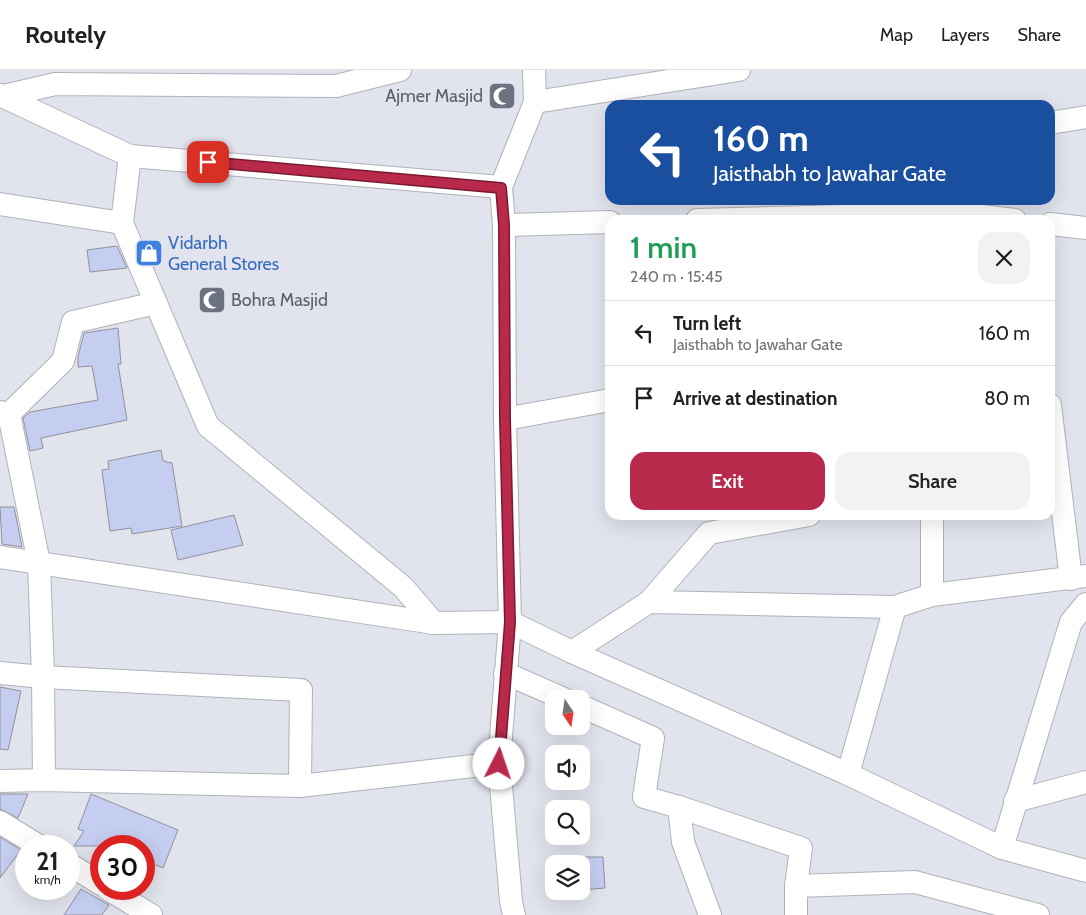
<!DOCTYPE html>
<html lang="en">
<head>
<meta charset="utf-8">
<style>
  :root { --surface:#fff; --page:#f2f2f2; --text:#202124; --muted:#757577; --line:#e0e0e0; --accent:#b9294b }
  body { margin:0; font-family:Cabin,sans-serif; background:var(--page); color:var(--text); height:100vh; display:flex; flex-direction:column; font-size:19px; white-space:nowrap }
  * { box-sizing:border-box; margin:0 }
  p { font-size:16px; color:var(--muted) }
  .icon { flex:none; width:28px; height:28px; fill:none; stroke:currentColor; stroke-width:2; stroke-linecap:round; stroke-linejoin:round }
  .map { position:relative; flex:1; overflow:hidden }
  .side { position:absolute; left:605px; top:145px; width:450px; height:305px; display:flex; flex-direction:column; background:var(--surface); border-radius:15px; box-shadow:0 5px 20px #0002 }
  .side>* { flex:none }
  .hud { position:absolute; left:605px; top:30px; width:450px; height:105px; border-radius:15px; box-shadow:0 5px 20px #0002; background:#1a4fa0; color:#fff; overflow:hidden }
  .needle { width:32px; rotate:167deg }
  .controls { position:absolute; left:545px; top:620px; display:grid; gap:10px }
  .controls a { display:grid; place-items:center; width:45px; height:45px; border-radius:10px; background:var(--surface); box-shadow:0 5px 20px #0002; font-size:25px }
  .speed { position:absolute; left:15px; top:765px; display:flex; gap:10px; font-size:25px; font-weight:700; text-align:center }
  .speed>* { display:grid; place-content:center; width:65px; height:65px; border-radius:50%; background:var(--surface); box-shadow:0 5px 20px #0002; line-height:1 }
  .speed small { font-size:12px; font-weight:400 }
  .speed .limit { border:8px solid #d22; background:#fff; color:#111 }
  .pin { position:absolute; display:grid; place-items:center; width:42px; height:42px; color:#fff; margin:-21px; border-radius:10px; box-shadow:0 2px 8px #0006 }
  .me { position:absolute; width:55px; margin:-28px; rotate:4deg; stroke-linejoin:round; filter:drop-shadow(0 0 4px #0008) }
  .turn { display:flex; align-items:center; gap:18px; height:105px; padding:0 25px; font-size:22px }
  .turn .icon { width:65px; height:65px; stroke-width:2.5 }
  .turn b { display:block; font-size:35px; line-height:42px }
  .round { display:grid; place-items:center; flex:none; width:52px; height:52px; border-radius:15px; background:var(--page) }
  .overview { display:flex; align-items:center; justify-content:space-between; height:85px; padding:0 25px }
  h1 { font-size:30px; font-weight:600; line-height:38px; color:#1e9e55 }
  .primary-button { display:flex; gap:10px; margin-top:auto; padding:10px 25px }
  .primary-button a { flex:1; height:58px; border-radius:15px; background:var(--accent); color:#fff; font-size:20px; font-weight:600; line-height:58px; text-align:center }
  .primary-button a+a { background:var(--page); color:var(--text) }
  ul { padding:0; list-style:none }
  li { display:flex; align-items:center; gap:15px; height:65px; padding:0 25px; border-top:1px solid var(--line) }
  li div { flex:1 }
  li b { display:block; font-size:19px }
  li em { font-style:normal }
  header { display:flex; align-items:center; gap:30px; box-sizing:border-box; height:70px; padding:0 25px; background:var(--surface); border-bottom:1px solid var(--line) }
  header strong { font-size:24px }
  nav { display:flex; gap:28px; margin-inline-start:auto; font-size:18px }
  .map>svg:first-child { display:block }
  .building { fill:#c5cdf0; stroke:#90929b }
  .lines { fill:none; stroke-linecap:round; stroke-linejoin:round }
  .minor-casing { stroke:#b0b2bb; stroke-width:24 }
  .minor { stroke:#fff; stroke-width:22 }
  .route-casing { stroke:#781b31; stroke-width:12 }
  .route { stroke:#b9294b; stroke-width:9 }
  .labels { text-anchor:middle; stroke-width:4; stroke-linejoin:round; paint-order:stroke }
  .worship-label { font-size:18px; fill:#5b616d; stroke:#e1e3ed; text-anchor:end }
  .shop-label { font-size:18px; fill:#366cbe; stroke:#e1e3ed; text-anchor:start }
</style>
</head>
<body>
<header>
<strong>Routely</strong>
<nav><a>Map</a><a>Layers</a><a>Share</a></nav>
</header>
<div class="map">
<svg width="1086" height="845" viewBox="0 0 1086 845">
  <rect width="100%" height="100%" fill="#e1e3ed"/>
  <g class="building">
    <polygon points="117,176 127,198 90,202 87,180"/>
    <polygon points="118,258 121,294 118,294 127,350 41,368 43,378 30,381 23,348 30,342 98,330 92,296 78,297 78,287 84,263"/>
    <polygon points="161,380 163,391 172,393 182,456 132,464 131,458 110,461 102,400 109,399 108,391"/>
    <polygon points="0,437 14,437 22,477 2,474"/>
    <polygon points="234,445 243,475 178,490 171,460"/>
    <polygon points="0,617 21,621 8,680 0,679"/>
    <polygon points="0,724 28,724 18,748 0,739"/>
    <polygon points="91,724 178,760 163,798 144,790 144,776 74,776 84,761 78,759"/>
    <polygon points="0,767 21,780 0,808"/>
    <polygon points="581,787 603,787 605,818 581,820"/>
    <polygon points="81,819 109,835 102,845 64,845"/>
  </g>
  <g class="lines">
    <g class="minor-casing">
      <g id="minor">
        <polyline points="534,0 535,32"/>
        <polyline points="0,25 130,86 501,117"/>
        <polyline points="4,26 55,14 336,16 400,0"/>
        <polyline points="1050,53 1086,47"/>
        <polyline points="130,86 122,153 208,356 403,517 434,553"/>
        <polyline points="0,134 122,153"/>
        <polyline points="697,150 955,143 1015,150"/>
        <polyline points="1050,154 1086,158"/>
        <polyline points="504,155 610,152"/>
        <polyline points="1050,335 1071,509"/>
        <polyline points="0,342 9,344 39,493 43,607 44,710"/>
        <polyline points="9,344 63,291 73,252 156,233"/>
        <polyline points="505,349 610,330"/>
        <polyline points="0,487 434,553 510,552 572,582 848,704 1002,778 1086,801"/>
        <polyline points="932,525 932,445"/>
        <polyline points="649,532 709,463 809,445"/>
        <polyline points="572,582 649,532 895,537 932,525 1086,506"/>
        <polyline points="0,603 43,607 301,620 300,716"/>
        <polyline points="505,603 564,629"/>
        <polyline points="581,636 653,668 644,727 679,737 683,772 710,845"/>
        <polyline points="848,704 895,537"/>
        <polyline points="0,711 44,710 300,716 499,693"/>
        <polyline points="1015,731 1086,712"/>
        <polyline points="679,737 801,778 796,816 796,845"/>
        <polyline points="0,752 39,776"/>
        <polyline points="1002,778 1071,552 1086,534"/>
        <polyline points="69,794 101,814"/>
        <polyline points="796,816 915,812 1038,845"/>
        <polyline points="108,819 151,845"/>
        <polyline points="514,845 511,831 499,693 510,552 505,349 504,155 501,117 535,32 739,0"/>
      </g>
    </g>
    <use href="#minor" class="minor"/>
  </g>
  <g class="lines">
    <g class="route-casing">
      <polyline id="route" points="208,92 501,118 504,155 505,349 510,552 499,694"/>
    </g>
    <use href="#route" class="route"/>
  </g>
  <defs>
    <g id="mosque-square" transform="scale(1.4375)"><rect x="-9" y="-9" width="18" height="18" rx="4" fill="#6b7280" stroke="#e1e3ed"/><path d="M3.5-4.9A6 6 0 1 0 3.5 4.9A5 5 0 1 1 3.5-4.9Z" fill="#fff"/></g>
    <g id="shop-square" transform="scale(1.4375)"><rect x="-9" y="-9" width="18" height="18" rx="4" fill="#3f7fe0" stroke="#e1e3ed"/><path d="M-5-2.5h2.3a2.7 3.5 0 0 1 5.4 0H5L5.5 6h-11ZM-1.5-2.5h3a1.5 2.3 0 0 0-3 0Z" fill="#fff"/></g>
  </defs>
  <g fill-rule="evenodd">
    <use href="#mosque-square" x="502" y="26"/>
    <use href="#shop-square" x="149" y="183"/>
    <use href="#mosque-square" x="212" y="230"/>
  </g>
  <g class="labels">
    <g class="worship-label">
      <text x="483" y="32">Ajmer Masjid</text>
      <text x="231" y="236" text-anchor="start">Bohra Masjid</text>
    </g>
    <g class="shop-label">
      <text x="168" y="179">Vidarbh<tspan x="168" dy="21">General Stores</tspan></text>
    </g>
  </g>
</svg>
<div class="controls">
<a><svg class="needle" viewBox="-14 -14 28 28"><path d="M0-13l5 13h-10z" fill="#e53935"/><path d="M0 13l5-13h-10z" fill="#757577"/></svg></a>
<a><svg class="icon" aria-label="sound" viewBox="0 0 24 24"><path d="M4 9h4l5-4v14l-5-4H4zM17 9q2 3 0 6"/></svg></a>
<a><svg class="icon" aria-label="search" viewBox="0 0 24 24"><circle cx="10" cy="10" r="6"/><path d="M15 15l6 6"/></svg></a>
<a><svg class="icon" aria-label="layers" viewBox="0 0 24 24"><path d="M12 4l9 5-9 5-9-5zM3 14l9 5 9-5"/></svg></a>
</div>
<div class="speed"><div>21<small>km/h</small></div><div class="limit">30</div></div>
<div class="pin" style="left:208px;top:92px;background:#d93025"><svg class="icon" aria-label="arrive" viewBox="0 0 24 24"><path d="M6 21V4h12l-3 4 3 4H6"/></svg></div>
<svg class="me" style="left:499px;top:694px" viewBox="-20 -20 40 40"><circle r="19" fill="#fff"/><path d="M0-13L10 11 0 6-10 11z" fill="#b9294b"/></svg>
<div class="hud">
<div class="turn"><svg class="icon" aria-label="left" viewBox="0 0 24 24"><path d="M17 20v-9H6M10 6l-5 5 5 5"/></svg><div><b>160 m</b>Jaisthabh to Jawahar Gate</div></div>
</div>
<section class="side">
<div class="overview"><div><h1>1 min</h1><p>240 m · 15:45</p></div><a class="round"><svg class="icon" aria-label="close" viewBox="0 0 24 24"><path d="M6 6l12 12M18 6L6 18"/></svg></a></div>
<ul>
<li><svg class="icon" aria-label="left" viewBox="0 0 24 24"><path d="M17 20v-9H6M10 6l-5 5 5 5"/></svg><div><b>Turn left</b><p>Jaisthabh to Jawahar Gate</p></div><em>160 m</em></li>
<li><svg class="icon" aria-label="arrive" viewBox="0 0 24 24"><path d="M6 21V4h12l-3 4 3 4H6"/></svg><div><b>Arrive at destination</b></div><em>80 m</em></li>
</ul>
<div class="primary-button"><a>Exit</a><a>Share</a></div>
</section>
</div>
</body>
</html>
